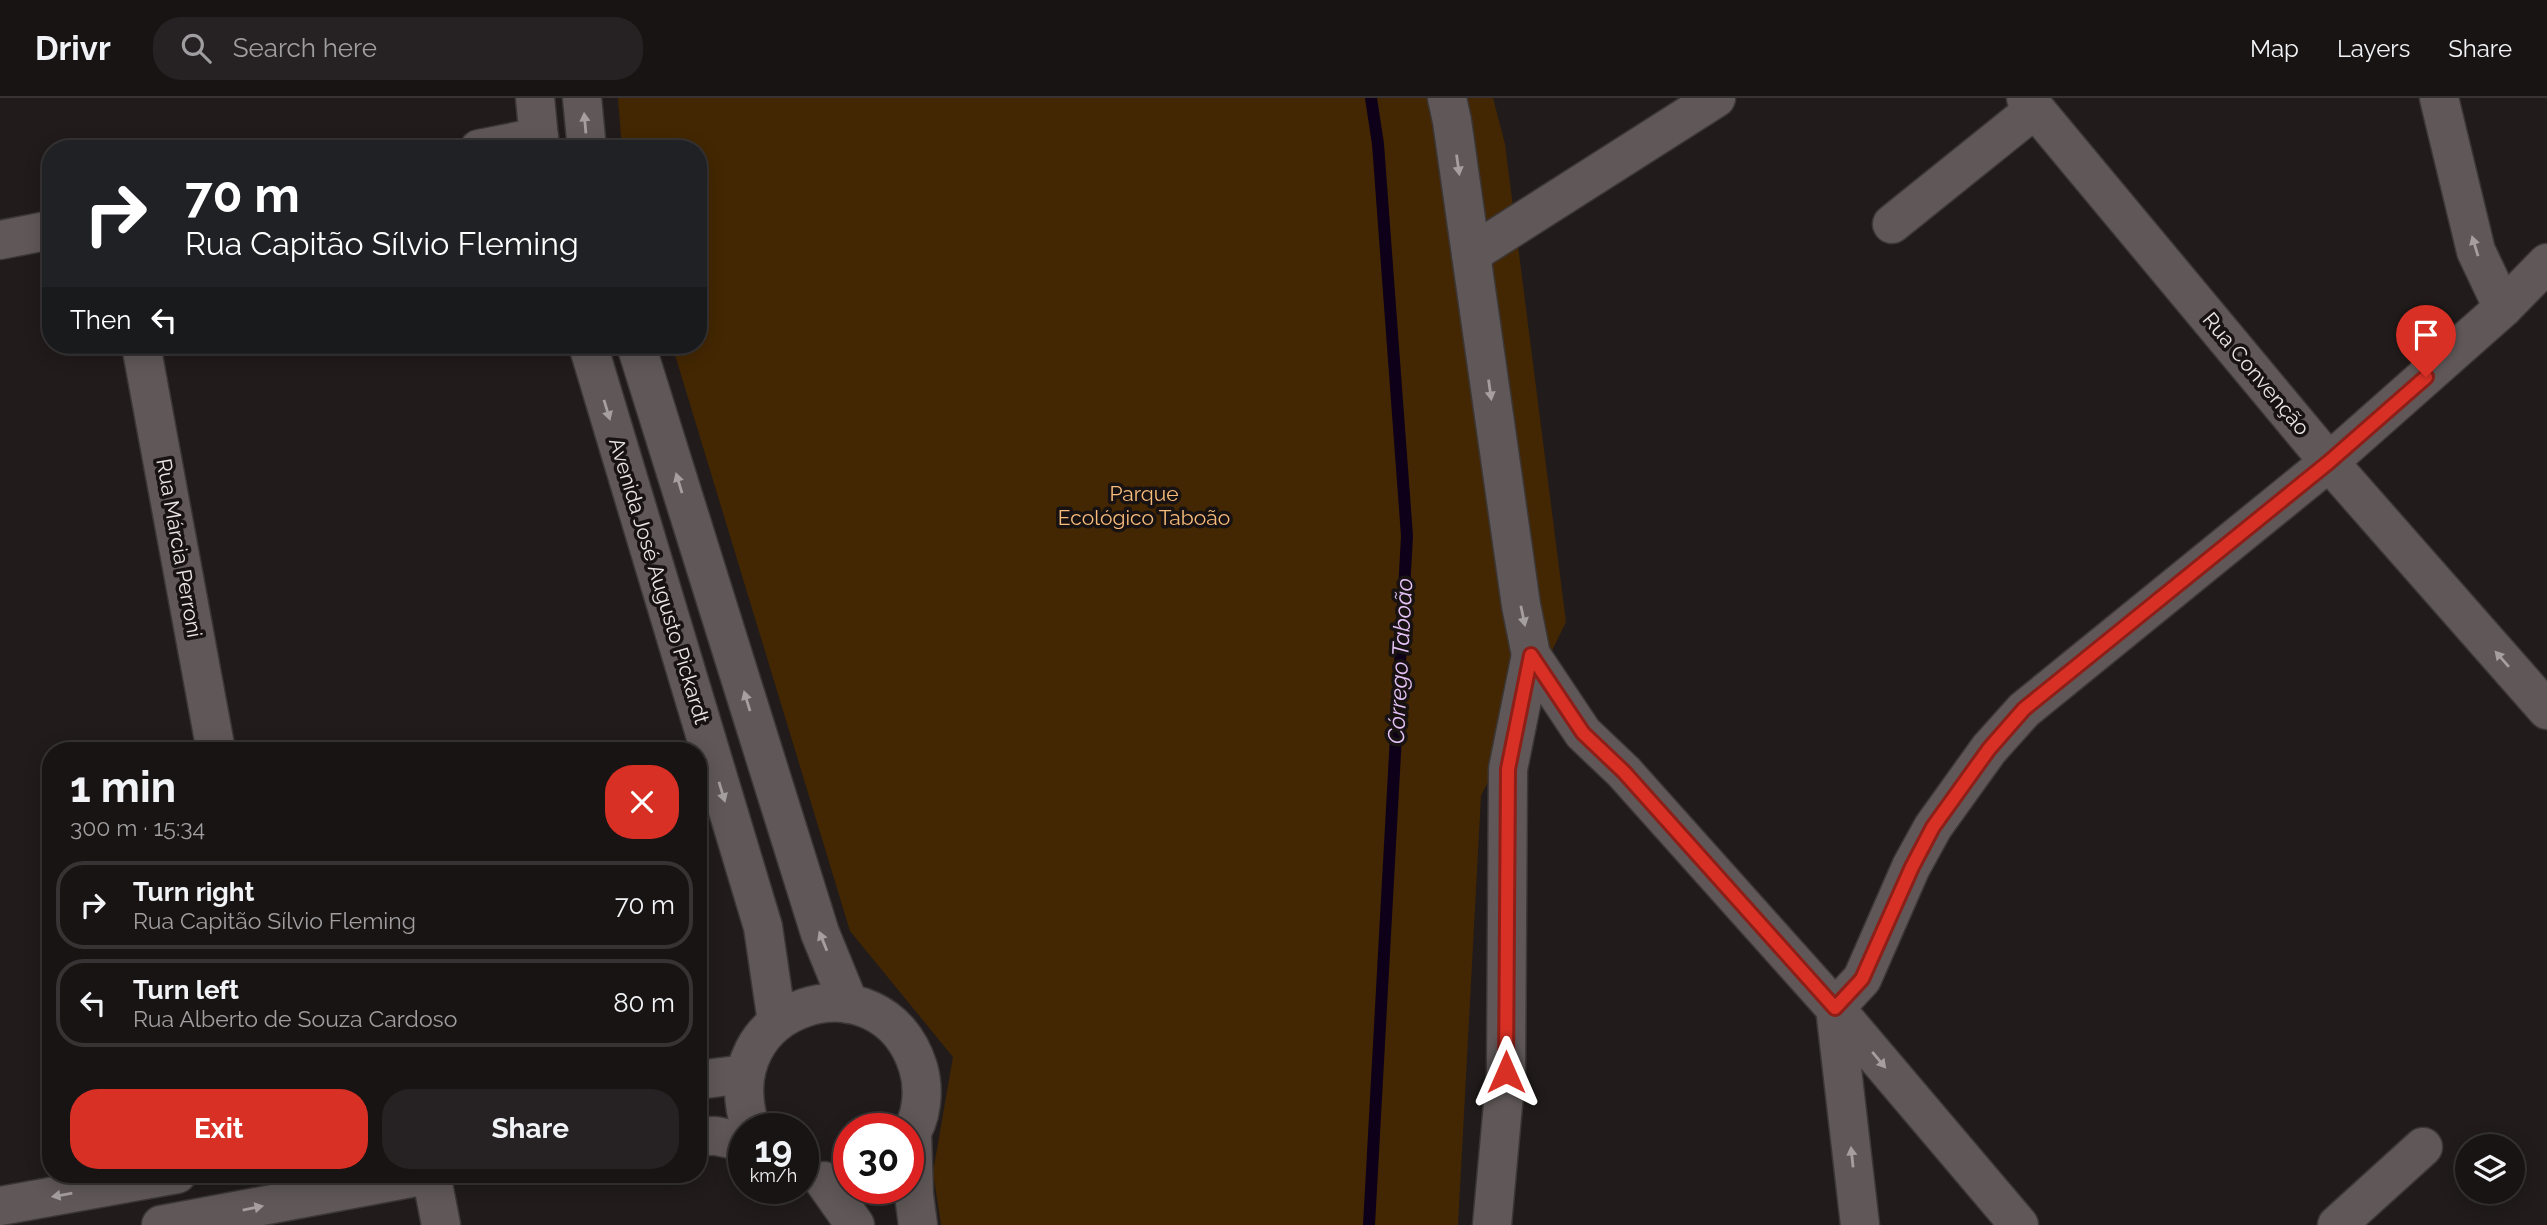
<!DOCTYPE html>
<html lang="en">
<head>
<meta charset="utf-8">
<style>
  :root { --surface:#191414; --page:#262122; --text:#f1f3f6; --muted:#9f9ea0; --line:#373334; --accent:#d93025 }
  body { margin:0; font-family:Raleway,sans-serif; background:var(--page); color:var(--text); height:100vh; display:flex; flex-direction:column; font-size:26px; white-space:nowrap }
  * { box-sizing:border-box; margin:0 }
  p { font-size:23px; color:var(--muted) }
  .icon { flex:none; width:38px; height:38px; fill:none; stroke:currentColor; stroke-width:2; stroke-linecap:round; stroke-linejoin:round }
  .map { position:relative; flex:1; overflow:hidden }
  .side { position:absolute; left:42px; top:644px; width:665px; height:441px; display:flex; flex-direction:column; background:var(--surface); border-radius:28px; box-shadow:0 4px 18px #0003,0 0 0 2px var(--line) }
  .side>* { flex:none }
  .top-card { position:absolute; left:42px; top:42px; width:665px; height:214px; border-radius:28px; box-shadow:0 4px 18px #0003,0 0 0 2px var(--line); background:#202124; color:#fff; overflow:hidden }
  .fabs { position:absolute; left:2455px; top:1036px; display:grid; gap:14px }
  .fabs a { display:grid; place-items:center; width:70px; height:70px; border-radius:50%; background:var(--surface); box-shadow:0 4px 18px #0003,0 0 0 2px var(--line); font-size:35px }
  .speed { position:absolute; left:728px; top:1015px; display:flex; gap:14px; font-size:35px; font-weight:700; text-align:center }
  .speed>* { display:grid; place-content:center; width:91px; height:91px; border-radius:50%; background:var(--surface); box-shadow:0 4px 18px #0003,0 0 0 2px var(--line); line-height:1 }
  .speed small { font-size:18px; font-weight:400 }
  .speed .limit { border:10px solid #d22; background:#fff; color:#111 }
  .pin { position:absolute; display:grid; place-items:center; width:60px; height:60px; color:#fff; margin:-72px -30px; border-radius:50% 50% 50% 0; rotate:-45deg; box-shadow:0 0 7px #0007 }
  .pin .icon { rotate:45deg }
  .me { position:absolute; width:77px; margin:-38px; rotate:0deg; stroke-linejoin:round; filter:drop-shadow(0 0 5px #0008) }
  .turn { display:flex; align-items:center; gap:24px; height:147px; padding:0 28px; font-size:32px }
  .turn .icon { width:91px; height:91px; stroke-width:2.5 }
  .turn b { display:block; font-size:49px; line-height:60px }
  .then { display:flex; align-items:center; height:66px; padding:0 28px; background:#0003; gap:14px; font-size:26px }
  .round { display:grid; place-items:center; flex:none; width:74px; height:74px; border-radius:28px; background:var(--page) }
  .overview { display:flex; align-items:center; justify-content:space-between; height:119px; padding:0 28px }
  h1 { font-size:42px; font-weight:700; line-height:52px }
  .cta { display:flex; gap:14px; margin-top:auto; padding:14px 28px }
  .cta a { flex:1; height:80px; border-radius:28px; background:var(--accent); color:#fff; font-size:28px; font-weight:700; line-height:80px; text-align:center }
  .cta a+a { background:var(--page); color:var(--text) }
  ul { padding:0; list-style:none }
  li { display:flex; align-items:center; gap:21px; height:88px; margin:0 14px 10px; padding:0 14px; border:4px solid var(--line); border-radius:28px }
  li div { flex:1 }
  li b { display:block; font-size:26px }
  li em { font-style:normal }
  header { display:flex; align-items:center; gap:42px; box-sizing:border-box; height:98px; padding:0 35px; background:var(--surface); border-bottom:2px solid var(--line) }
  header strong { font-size:33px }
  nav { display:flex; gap:38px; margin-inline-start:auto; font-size:24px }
  .search { width:490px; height:63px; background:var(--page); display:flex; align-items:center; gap:18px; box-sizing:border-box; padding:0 24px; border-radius:28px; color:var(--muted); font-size:26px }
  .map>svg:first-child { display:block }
  .green { fill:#432702 }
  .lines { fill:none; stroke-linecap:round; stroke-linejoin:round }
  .stream { stroke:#0f001a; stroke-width:12 }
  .minor-casing { stroke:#3c3737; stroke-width:41 }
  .minor { stroke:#605858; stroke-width:38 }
  .oneway { fill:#a69f9f }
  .route-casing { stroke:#8d1f18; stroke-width:18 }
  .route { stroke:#d93025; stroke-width:12 }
  .labels { text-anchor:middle; stroke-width:7; stroke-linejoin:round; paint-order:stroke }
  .street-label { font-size:21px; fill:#ebe6e6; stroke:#181212 }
  .park-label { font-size:21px; fill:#f8bc7b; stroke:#181212 }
  .water-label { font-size:23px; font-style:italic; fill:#e7c4f9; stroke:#181212 }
</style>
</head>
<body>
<header>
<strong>Drivr</strong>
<div class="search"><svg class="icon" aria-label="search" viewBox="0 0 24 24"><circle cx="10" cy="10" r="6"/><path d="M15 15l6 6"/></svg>Search here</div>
<nav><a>Map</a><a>Layers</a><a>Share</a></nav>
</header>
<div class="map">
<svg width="2547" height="1127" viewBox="0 0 2547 1127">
  <rect width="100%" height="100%" fill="#211b1b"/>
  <polygon class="green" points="618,0 1493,0 1505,46 1566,524 1481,698 1458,1127 941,1127 933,1074 953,959 850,833 672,247 698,247 698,51 622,51"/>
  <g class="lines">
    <polyline class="stream" points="1369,1127 1407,438 1378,46 1371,0"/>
    <g class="minor-casing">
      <g id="minor">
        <polyline points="535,0 540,51"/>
        <polyline points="582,0 587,51"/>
        <polyline points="1447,0 1452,23 1521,507 1531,557 1583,635 1624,674 1835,910 2019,1127"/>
        <polyline points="2026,0 2329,364 2547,612"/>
        <polyline points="2439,0 2476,153 2503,210"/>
        <polyline points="479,51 539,39"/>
        <polyline points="1892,126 2035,11"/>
        <polyline points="0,142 51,132"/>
        <polyline points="1471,156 1716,0"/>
        <polyline points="141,247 216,653"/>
        <polyline points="588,247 763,829 777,924"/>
        <polyline points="636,247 820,835 849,906"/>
        <polyline points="1835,910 1862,881 1911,769 1933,729 1989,651 2024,612 2329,364 2503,210 2547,165"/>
        <polyline points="1835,910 1860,1127"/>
        <polyline points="698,982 745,976"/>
        <path d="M 751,1031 C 708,905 882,854 918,969 C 925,992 922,1021 908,1040"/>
        <polyline points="912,1035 914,1097 918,1127"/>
        <polyline points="698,1038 716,1038 744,1044"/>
        <polyline points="431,1076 441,1127"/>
        <polyline points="824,1083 855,1127"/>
        <polyline points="0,1108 177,1076"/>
        <polyline points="161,1127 432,1076"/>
        <polyline points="1492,1127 1506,974 1508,671 1531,557"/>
        <polyline points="2337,1127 2423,1049"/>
      </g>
    </g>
    <use href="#minor" class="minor"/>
  </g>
  <defs><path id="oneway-solid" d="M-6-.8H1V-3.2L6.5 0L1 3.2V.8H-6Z" transform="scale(1.75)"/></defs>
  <g class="oneway">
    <use href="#oneway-solid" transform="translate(585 25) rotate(-95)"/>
    <use href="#oneway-solid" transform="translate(1458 67) rotate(82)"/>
    <use href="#oneway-solid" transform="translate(2475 148) rotate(-107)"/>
    <use href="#oneway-solid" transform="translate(1490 292) rotate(82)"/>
    <use href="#oneway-solid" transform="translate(607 312) rotate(73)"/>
    <use href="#oneway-solid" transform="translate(679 385) rotate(-107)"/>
    <use href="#oneway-solid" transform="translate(1523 518) rotate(78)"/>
    <use href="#oneway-solid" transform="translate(2502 561) rotate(-131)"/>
    <use href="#oneway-solid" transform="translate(747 603) rotate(-107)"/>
    <use href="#oneway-solid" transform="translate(722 694) rotate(73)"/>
    <use href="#oneway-solid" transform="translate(823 843) rotate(-112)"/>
    <use href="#oneway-solid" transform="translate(1879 962) rotate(50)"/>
    <use href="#oneway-solid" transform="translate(1852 1059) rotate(-96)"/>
    <use href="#oneway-solid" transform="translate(62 1097) rotate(170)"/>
    <use href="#oneway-solid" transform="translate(253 1110) rotate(-11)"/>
  </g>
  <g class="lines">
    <g class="route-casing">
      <polyline id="route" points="1506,974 1508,671 1531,557 1583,635 1624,674 1835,910 1862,881 1912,769 1933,729 1989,651 2024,611 2329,364 2426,279"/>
    </g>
    <use href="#route" class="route"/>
  </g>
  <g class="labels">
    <g class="street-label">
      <text transform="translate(2256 276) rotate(50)" y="7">Rua Convenção</text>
      <text transform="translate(179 450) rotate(80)" y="7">Rua Márcia Perroni</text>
      <text transform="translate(659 483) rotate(73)" y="7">Avenida José Augusto Pickardt</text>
    </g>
    <g class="park-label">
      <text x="1144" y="403">Parque<tspan x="1144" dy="24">Ecológico Taboão</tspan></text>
    </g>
    <g class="water-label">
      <text transform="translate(1400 563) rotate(-87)" y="8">Córrego Taboão</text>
    </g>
  </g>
</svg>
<div class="fabs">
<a><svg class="icon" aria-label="layers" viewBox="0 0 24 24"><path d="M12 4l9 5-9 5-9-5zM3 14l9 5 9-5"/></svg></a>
</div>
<div class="speed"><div>19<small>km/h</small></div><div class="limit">30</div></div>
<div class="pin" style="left:2426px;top:279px;background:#d93025"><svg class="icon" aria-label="arrive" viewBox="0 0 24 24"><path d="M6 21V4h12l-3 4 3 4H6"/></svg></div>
<svg class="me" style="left:1506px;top:974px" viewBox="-20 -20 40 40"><path d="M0-17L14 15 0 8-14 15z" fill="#d93025" stroke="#fff" stroke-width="4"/></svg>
<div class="top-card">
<div class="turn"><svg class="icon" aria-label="right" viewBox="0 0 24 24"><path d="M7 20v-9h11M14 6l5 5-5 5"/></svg><div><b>70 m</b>Rua Capitão Sílvio Fleming</div></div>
<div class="then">Then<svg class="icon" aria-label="left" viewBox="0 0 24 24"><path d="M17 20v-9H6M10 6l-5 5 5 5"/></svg></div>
</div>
<section class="side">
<div class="overview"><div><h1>1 min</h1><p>300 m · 15:34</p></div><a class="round" style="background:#d93025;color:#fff"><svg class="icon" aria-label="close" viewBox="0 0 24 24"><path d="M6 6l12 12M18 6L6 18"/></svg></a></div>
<ul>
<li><svg class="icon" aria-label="right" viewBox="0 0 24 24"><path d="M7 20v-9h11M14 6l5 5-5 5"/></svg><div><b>Turn right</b><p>Rua Capitão Sílvio Fleming</p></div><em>70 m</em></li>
<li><svg class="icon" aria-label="left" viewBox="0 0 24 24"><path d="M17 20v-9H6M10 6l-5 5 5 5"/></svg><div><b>Turn left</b><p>Rua Alberto de Souza Cardoso</p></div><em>80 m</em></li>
</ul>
<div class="cta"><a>Exit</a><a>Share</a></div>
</section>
</div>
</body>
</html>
